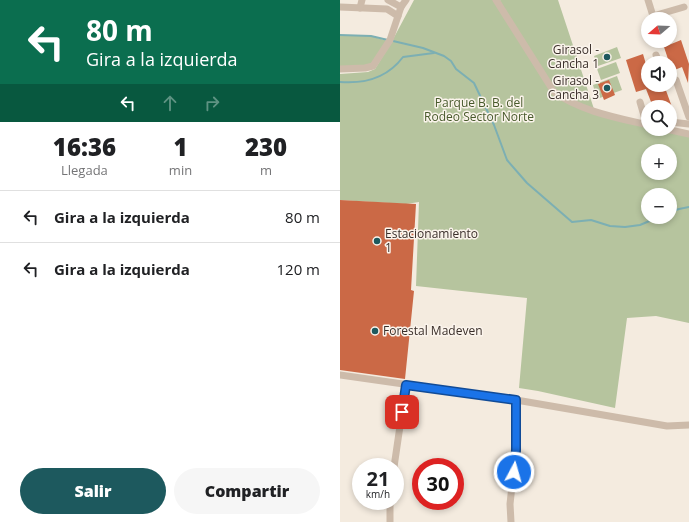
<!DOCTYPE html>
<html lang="es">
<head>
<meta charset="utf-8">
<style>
  :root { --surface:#fff; --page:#f6f6f6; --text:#202124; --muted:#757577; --line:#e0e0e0; --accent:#1d595e }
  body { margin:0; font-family:"Open Sans",sans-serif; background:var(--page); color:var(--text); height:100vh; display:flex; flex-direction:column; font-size:15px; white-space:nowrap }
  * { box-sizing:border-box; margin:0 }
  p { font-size:13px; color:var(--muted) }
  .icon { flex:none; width:22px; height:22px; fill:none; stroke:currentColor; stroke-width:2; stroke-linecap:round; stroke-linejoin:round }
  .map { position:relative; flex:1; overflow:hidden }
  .details { display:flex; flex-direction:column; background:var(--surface); width:340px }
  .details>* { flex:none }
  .guide { background:#0b6e4f; color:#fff; overflow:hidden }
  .needle { width:26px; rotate:251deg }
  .controls { position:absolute; left:301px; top:12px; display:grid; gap:8px }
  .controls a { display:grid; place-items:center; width:36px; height:36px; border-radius:50%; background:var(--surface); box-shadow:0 2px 6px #0003; font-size:20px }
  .speed { position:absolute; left:12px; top:458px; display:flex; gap:8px; font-size:20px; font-weight:700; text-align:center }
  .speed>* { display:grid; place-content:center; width:52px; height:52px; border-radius:50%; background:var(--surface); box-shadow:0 2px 6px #0003; line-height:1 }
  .speed small { font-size:10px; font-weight:400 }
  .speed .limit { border:6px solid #d22; background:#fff; color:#111 }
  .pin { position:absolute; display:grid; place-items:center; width:34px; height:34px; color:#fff; margin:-17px; border-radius:8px; box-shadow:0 2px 6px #0006 }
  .me { position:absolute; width:44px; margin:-22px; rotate:6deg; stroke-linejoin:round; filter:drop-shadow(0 0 3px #0008) }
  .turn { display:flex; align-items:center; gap:14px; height:84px; padding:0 20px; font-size:18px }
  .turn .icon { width:52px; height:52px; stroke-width:2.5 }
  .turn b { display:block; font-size:28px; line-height:34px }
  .lanes { display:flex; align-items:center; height:38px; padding:0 20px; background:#0003; justify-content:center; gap:20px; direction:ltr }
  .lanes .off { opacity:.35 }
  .eta { display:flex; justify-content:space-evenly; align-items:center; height:68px; text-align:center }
  .eta b { font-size:24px; font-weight:800; line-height:28px }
  .action { display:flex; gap:8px; margin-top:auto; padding:8px 20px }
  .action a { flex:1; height:46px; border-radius:24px; background:var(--accent); color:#fff; font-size:16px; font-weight:800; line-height:46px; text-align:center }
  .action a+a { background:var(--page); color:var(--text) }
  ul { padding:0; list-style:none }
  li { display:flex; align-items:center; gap:12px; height:52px; padding:0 20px; border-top:1px solid var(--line) }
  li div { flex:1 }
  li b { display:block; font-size:15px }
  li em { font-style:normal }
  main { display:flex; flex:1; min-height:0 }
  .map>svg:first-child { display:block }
  .green { fill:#b6c49e; fill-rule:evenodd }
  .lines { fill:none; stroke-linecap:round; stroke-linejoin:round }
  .stream { stroke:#7cafb3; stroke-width:2 }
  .building { fill:#cb6946 }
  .minor { stroke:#cdbbaa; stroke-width:7 }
  .route-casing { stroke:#114b97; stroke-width:10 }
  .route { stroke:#1a73e8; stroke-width:7 }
  .poi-dot { fill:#1d595e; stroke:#fbf4ec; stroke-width:1.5 }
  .labels { text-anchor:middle; stroke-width:3; stroke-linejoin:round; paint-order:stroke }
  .poi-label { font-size:12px; fill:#3a2f2a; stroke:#fbf4ec; text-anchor:end }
  .park-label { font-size:12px; fill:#485a2c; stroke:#fbf4ec }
</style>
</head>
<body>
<main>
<section class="details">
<div class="guide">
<div class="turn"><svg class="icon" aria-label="left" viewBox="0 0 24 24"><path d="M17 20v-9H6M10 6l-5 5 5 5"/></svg><div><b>80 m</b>Gira a la izquierda</div></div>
<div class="lanes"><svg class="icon" aria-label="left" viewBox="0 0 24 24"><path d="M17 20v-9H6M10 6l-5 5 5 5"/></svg><svg class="icon off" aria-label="ahead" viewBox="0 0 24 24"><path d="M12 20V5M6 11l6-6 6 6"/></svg><svg class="icon off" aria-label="right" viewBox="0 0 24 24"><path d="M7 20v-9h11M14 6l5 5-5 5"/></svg></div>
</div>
<div class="eta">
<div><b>16:36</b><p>Llegada</p></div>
<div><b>1</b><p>min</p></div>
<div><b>230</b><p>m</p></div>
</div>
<ul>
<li><svg class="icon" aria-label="left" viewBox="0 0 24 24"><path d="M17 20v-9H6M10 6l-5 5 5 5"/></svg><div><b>Gira a la izquierda</b></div><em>80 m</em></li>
<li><svg class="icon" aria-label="left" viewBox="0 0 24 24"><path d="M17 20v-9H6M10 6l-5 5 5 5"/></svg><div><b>Gira a la izquierda</b></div><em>120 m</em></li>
</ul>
<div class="action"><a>Salir</a><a>Compartir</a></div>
</section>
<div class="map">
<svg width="349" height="522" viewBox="0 0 349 522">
  <rect width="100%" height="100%" fill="#f4ebdf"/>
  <g class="green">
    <path d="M 74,0 L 156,0 L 157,1 L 161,0 L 218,0 L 255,112 L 308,124 L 308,129 L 330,129 L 349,131 L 349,323 L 316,316 L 287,318 L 275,408 L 198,391 L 179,388 L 187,298 L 76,286 L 79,202 L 66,204 L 0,200 L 0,74 L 28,72 L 35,69 L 51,43 ZM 308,151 L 330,151 L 330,173 L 308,173 ZM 308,195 L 330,195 L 330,217 L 308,217 Z"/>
    <polygon points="0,35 30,36 48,41 33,65 0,68"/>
    <polygon points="277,47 281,58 258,66 254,56"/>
    <polygon points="276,62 280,73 261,80 257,69"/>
    <polygon points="277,76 282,90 257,99 253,85"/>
  </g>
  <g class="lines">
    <g class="stream">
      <polyline points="0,35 31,36 48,40"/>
      <polyline points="53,41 83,48 104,56 111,61 116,69 134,83 154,125 167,160 187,183 232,222 251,220 270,226 285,227 300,225 319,217"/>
      <path d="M 0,82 C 25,84 48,77 63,57 L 94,53"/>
      <polyline points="330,212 339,209 349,207"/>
    </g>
  </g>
  <g class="building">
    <polygon points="341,40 349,64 348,83 342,67 332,71 324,47"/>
    <polygon points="303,54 308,71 308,85 313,85 313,87 319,85 324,85 332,107 313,107 306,89 296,92 286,60"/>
    <polygon points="269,80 275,95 264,100 258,84"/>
    <polygon points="0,200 76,204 71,290 74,291 65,379 0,370"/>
  </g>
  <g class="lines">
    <g class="minor">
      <polyline points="48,0 61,7"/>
      <path d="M 156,0 L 214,92 C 240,111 278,118 308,125"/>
      <polyline points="308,0 313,16 344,7"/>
      <polyline points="0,7 47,9 58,16"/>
      <polyline points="20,8 22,0"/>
      <polyline points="316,55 319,63"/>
      <polyline points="0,69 25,68 33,66 50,40 61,7 66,0"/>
      <polyline points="330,80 336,80 349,117"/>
      <polyline points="300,102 305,119 308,119"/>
      <polyline points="330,122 349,124"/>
      <polyline points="326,129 349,134"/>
      <polyline points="0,375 182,401 327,426 349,425"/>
      <polyline points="54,467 66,385"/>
      <polyline points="50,522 50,501"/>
      <polyline points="171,522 170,504 176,449 176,400"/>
    </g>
  </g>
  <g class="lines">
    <g class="route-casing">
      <polyline id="route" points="62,412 66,385 176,400 176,450 174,472"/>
    </g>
    <use href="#route" class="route"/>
  </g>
  <g class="poi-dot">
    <circle cx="267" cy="57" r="4"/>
    <circle cx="267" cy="88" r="4"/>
    <circle cx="37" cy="241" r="4"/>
    <circle cx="35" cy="331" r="4"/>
  </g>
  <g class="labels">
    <g class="poi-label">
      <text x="259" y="54">Girasol -<tspan x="259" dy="14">Cancha 1</tspan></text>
      <text x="259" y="85">Girasol -<tspan x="259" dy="14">Cancha 3</tspan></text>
      <text x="45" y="238" text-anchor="start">Estacionamiento<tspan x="45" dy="14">1</tspan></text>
      <text x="43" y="335" text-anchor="start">Forestal Madeven</text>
    </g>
    <g class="park-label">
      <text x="139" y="107">Parque B. B. del<tspan x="139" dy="14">Rodeo Sector Norte</tspan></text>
    </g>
  </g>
</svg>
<div class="controls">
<a><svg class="needle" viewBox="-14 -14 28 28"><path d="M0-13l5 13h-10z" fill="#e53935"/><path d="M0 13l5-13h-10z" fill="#757577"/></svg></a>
<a><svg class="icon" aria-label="sound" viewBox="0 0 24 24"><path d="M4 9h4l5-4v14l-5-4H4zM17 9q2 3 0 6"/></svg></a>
<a><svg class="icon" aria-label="search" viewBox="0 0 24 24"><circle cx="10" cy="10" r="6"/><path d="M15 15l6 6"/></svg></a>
<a>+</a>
<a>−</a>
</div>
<div class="speed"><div>21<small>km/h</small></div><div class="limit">30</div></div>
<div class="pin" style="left:62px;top:412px;background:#d93025"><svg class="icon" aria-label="arrive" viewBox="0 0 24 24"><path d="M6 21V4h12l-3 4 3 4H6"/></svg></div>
<svg class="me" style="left:174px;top:472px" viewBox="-20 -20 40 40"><circle r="17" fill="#1a73e8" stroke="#fff" stroke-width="3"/><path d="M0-11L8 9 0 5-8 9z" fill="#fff"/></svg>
</div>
</main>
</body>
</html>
